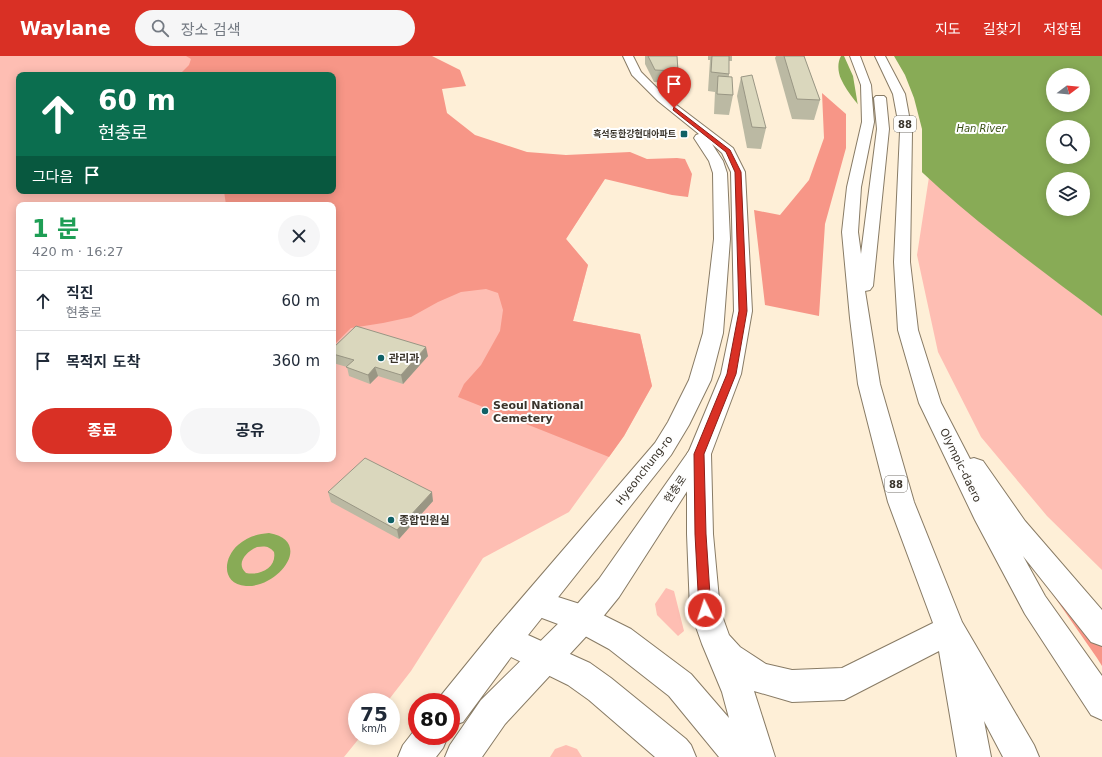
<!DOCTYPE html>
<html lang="ko">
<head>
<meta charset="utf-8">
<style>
  :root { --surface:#fff; --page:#f6f6f7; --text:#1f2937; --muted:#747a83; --line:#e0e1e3; --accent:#d93025 }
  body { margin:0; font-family:"DejaVu Sans","Noto Sans KR",sans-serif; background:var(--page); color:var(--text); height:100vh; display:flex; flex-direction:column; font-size:15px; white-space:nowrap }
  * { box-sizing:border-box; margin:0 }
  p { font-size:13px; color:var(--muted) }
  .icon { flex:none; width:22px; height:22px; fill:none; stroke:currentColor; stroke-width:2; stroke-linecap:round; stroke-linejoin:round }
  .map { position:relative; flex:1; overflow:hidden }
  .details { position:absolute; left:16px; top:146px; width:320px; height:260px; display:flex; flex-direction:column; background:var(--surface); border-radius:8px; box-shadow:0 2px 10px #0003 }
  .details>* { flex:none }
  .top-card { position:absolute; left:16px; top:16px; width:320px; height:122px; border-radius:8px; box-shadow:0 2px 10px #0003; background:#0b6e4f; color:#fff; overflow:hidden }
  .needle { width:26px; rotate:74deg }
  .fabs { position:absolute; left:1046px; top:12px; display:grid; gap:8px }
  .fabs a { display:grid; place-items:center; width:44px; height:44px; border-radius:50%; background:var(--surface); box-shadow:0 2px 10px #0003; font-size:20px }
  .speed { position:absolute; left:348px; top:637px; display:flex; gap:8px; font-size:20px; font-weight:700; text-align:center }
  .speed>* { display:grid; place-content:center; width:52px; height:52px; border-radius:50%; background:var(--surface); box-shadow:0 2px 10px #0003; line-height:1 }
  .speed small { font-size:10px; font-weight:400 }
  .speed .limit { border:6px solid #d22; background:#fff; color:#111 }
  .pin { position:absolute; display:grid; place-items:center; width:34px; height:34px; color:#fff; margin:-41px -17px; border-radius:50% 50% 50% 0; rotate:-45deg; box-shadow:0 0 4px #0007 }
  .pin .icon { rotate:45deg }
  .me { position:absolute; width:44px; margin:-22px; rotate:356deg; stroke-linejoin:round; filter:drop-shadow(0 0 3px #0008) }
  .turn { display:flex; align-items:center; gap:14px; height:84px; padding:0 16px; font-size:18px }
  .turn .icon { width:52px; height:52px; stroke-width:2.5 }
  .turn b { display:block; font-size:28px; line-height:34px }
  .then { display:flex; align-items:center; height:38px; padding:0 16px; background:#0003; gap:8px; font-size:15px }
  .round { display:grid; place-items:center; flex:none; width:42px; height:42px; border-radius:21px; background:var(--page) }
  .headline { display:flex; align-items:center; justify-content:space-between; height:68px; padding:0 16px }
  h1 { font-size:24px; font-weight:700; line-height:30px; color:#1e9e55 }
  .button { display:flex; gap:8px; margin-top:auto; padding:8px 16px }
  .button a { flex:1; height:46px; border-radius:24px; background:var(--accent); color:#fff; font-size:16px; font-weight:700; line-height:46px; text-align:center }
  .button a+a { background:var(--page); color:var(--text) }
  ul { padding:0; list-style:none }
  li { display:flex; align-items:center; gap:12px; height:60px; padding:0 16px; border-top:1px solid var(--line) }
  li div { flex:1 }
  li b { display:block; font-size:15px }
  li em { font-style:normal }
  header { display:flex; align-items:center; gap:24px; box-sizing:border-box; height:56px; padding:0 20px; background:var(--accent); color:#fff }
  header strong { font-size:19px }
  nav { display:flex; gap:22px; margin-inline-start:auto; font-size:14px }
  .search { width:280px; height:36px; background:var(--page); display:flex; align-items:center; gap:10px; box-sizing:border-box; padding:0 14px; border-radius:22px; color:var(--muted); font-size:15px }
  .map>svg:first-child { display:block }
  .green { fill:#febeb3; fill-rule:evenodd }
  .forest { fill:#f79687 }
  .water { fill:#88ab56; fill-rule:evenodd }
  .pier { fill:#feefd7 }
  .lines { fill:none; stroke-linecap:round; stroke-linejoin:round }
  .primary-casing { stroke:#887b65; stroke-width:2 }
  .highway-casing { stroke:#887b65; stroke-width:2 }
  .primary { fill:#fff; fill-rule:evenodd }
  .highway { fill:#fff; fill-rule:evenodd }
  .wall { fill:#bbb9a3 }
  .shaded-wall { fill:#999684 }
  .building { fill:#dad7bd; stroke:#999684 }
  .route { fill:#d93025; stroke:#8d1f18 }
  .poi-dot { fill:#106166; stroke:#fefefe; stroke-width:1.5 }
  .labels { text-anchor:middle; stroke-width:4; stroke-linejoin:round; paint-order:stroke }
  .far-poi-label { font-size:9px; font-weight:bold; fill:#3a342b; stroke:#fefefe; text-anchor:end }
  .shield { fill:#fefefe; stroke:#75716a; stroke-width:1 }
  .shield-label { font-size:10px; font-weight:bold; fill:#3a342b }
  .far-water-label { font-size:10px; font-style:italic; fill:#3c5317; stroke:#fefefe }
  .poi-label { font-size:11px; font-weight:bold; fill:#3a342b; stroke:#fefefe; text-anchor:start }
  .street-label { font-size:11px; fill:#3a342b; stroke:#fefefe }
</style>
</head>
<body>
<header>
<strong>Waylane</strong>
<div class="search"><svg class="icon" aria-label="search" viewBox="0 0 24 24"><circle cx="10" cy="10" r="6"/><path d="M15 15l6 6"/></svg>장소 검색</div>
<nav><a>지도</a><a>길찾기</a><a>저장됨</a></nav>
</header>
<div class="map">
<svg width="1102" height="701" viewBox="0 0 1102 701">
  <rect width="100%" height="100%" fill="#feefd7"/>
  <g class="green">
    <path d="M 0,0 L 343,0 L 427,81 L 605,122 L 566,183 L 588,209 L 573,265 L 640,278 L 652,330 L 624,380 L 569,456 L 483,502 L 411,615 L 387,646 L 357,646 L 357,680 L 361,680 L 344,701 L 0,701 ZM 19,19 L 333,19 L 333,135 L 19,135 ZM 19,149 L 333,149 L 333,403 L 19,403 Z"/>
    <polygon points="929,121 988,173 1102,260 1102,514 1047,460 981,381 938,296 917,199"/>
    <polygon points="666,532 674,535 684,575 678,580 657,559 655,548"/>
    <polygon points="566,689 577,693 582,701 550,701 555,693"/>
  </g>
  <g class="forest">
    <polygon points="186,0 432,0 460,14 466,30 442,33 447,57 475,79 527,96 566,99 630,96 647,103 677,102 685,103 692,118 688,141 672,139 605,123 566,183 588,209 573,265 640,278 652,330 624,380 609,401 458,341 464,328 481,309 500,275 503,254 498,237 486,233 461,236 438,246 411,261 383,267 351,272 333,290 333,149 226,149 224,135 333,135 333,19 179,19 189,9 191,3"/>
    <polygon points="822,37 846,58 846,92 825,168 819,260 765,249 754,154 780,159 809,124 824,82"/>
    <polygon points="1047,530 1102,590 1102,610 1097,602"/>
  </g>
  <g class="water">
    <path d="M 841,0 L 1102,0 L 1102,260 C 1024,201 936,139 872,64 C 862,53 847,37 841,23 C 838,16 837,7 841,0 ZM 1053,19 L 1083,19 L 1083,49 L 1053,49 ZM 1053,71 L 1083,71 L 1083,101 L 1053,101 ZM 1053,123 L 1083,123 L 1083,153 L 1053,153 Z"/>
    <path d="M 269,477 C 314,485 279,532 246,530 C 221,528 223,502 238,489 C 247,481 257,478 269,477 ZM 257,491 C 265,490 269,490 274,496 C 277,512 260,520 246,517 C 235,507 247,495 257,491 Z"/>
  </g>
  <polygon class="pier" points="844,0 894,0 905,19 914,42 922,73 922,117 884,81 858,50 853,20"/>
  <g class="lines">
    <g class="primary-casing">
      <g id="primary">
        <polygon points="623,0 633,0 641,16 666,41 733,92 745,116 752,255 741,318 711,398 619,541 593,573 505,668 482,701 445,701 450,689 481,644 573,553 599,523 689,395 721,318 734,255 731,116 722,97 712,88 723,105 727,117 730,183 723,277 711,324 689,369 671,399 517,593 463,666 451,670 451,646 438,646 439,642 495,573 655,387 668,366 689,324 703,277 714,183 713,117 709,105 694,82 696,79 699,78 658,45 632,19"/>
        <polygon points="417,671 417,680 448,680 443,692 436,701 398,701 403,689"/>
      </g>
    </g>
    <g class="highway-casing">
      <g id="highway">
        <polygon points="850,0 860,0 871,29 874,66 861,131 858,176 861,198 877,73 874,42 876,40 884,40 886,42 889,73 873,230 870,234 865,235 880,328 914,446 962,566 1034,689 1039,701 1003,701 984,665 991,701 957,701 939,595 844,644 792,646 754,635 775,701 719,701 669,640 609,593 574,574 526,556 522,547 526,538 536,534 583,549 631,573 691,618 729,662 722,636 702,588 690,554 687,478 687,398 691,392 699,389 707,392 711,398 713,478 720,554 729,579 740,591 766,608 792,614 842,612 933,567 888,446 858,328 850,262 842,176 847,131 862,66 861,29"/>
        <polygon points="875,0 885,0 905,38 912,76 910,206 918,274 941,347 970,403 974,402 983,405 1025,465 1102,554 1102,590 1091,586 1023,500 1045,540 1102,620 1102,664 1091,659 1025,558 975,464 919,347 898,274 894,206 900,76 893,38"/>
        <polygon points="506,569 590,607 611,622 686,683 691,689 696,701 655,701 589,644 568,629 495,593 491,583 495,573"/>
      </g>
    </g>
    <use href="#primary" class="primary"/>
    <use href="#highway" class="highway"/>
  </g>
  <g class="wall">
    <polygon points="645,0 677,0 678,15 677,28 654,26 645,8"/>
    <polygon points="708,0 732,0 732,5 729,5 729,21 733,39 729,59 714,58 715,36 708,35 710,4 708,4"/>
    <polygon points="776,0 804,0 820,44 814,64 792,63 775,2"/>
    <polygon points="741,21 766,72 761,93 747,92 737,40"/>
    <polygon points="333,292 428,300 403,328 378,320 370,328 349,320 347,311 333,307"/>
    <polygon points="328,436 433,445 399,483 331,446"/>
  </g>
  <g class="shaded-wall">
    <polygon points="426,291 428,300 403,328 401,319"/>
    <polygon points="375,311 378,320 370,328 368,319"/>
    <polygon points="432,436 433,445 399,483 397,474"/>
  </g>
  <g class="building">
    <polygon points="648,0 677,0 678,15 655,14"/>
    <polygon points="712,0 729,0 729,18 711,16"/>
    <polygon points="784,0 804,0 820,44 797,43"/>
    <polygon points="752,19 766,72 752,71 741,21"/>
    <polygon points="718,20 732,21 733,39 717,38"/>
    <polygon points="356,270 426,291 401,319 375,311 368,319 346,311 354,304 333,298 333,292"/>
    <polygon points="365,402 432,436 397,474 328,436"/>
  </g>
  <polygon class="route" points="674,51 730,94 741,116 747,255 736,318 704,398 706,478 711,554 709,558 705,559 701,558 699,554 695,478 694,398 727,318 739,255 735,116 726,96 673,54"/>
  <g class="poi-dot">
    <rect x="680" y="74" width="8" height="8" rx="2"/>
    <circle cx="381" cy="302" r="4"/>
    <circle cx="485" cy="355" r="4"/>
    <circle cx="391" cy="464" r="4"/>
  </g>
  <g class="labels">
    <g class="far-poi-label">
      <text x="676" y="81">흑석동한강현대아파트</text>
    </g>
    <g class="shield">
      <rect x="894" y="60" width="22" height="16" rx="3"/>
      <rect x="885" y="420" width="22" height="16" rx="3"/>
    </g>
    <g class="shield-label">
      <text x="905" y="72">88</text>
      <text x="896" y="432">88</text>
    </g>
    <g class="far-water-label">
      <text x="981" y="76">Han River</text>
    </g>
    <g class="poi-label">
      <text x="389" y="306">관리과</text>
      <text x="493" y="353">Seoul National<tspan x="493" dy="13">Cemetery</tspan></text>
      <text x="399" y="468">종합민원실</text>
    </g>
    <g class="street-label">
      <text transform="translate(961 409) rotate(64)" y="4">Olympic-daero</text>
      <text transform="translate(644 414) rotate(-52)" y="4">Hyeonchung-ro</text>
      <text transform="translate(675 433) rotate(-56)" y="4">현충로</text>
    </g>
  </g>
</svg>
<div class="fabs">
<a><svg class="needle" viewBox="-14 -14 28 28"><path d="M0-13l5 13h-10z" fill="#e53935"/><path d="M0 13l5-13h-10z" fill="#747a83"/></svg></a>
<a><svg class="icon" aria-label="search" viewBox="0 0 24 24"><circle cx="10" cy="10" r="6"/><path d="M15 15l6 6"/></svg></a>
<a><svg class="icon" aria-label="layers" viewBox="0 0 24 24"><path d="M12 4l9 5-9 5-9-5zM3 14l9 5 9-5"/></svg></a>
</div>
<div class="speed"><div>75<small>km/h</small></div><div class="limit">80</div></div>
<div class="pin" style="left:674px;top:52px;background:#d93025"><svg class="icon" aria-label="arrive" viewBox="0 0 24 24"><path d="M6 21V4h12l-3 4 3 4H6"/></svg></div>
<svg class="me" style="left:705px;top:554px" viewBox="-20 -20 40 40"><circle r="17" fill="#d93025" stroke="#fff" stroke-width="3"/><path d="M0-11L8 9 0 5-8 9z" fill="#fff"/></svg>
<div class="top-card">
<div class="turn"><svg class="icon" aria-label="ahead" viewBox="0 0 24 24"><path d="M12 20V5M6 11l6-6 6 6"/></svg><div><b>60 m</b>현충로</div></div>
<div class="then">그다음<svg class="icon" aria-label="arrive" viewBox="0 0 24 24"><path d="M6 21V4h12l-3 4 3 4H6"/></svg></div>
</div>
<section class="details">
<div class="headline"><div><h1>1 분</h1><p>420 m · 16:27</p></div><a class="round"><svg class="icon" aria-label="close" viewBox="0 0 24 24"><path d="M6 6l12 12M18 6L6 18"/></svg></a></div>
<ul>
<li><svg class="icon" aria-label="ahead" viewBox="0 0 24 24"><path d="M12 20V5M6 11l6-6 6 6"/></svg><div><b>직진</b><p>현충로</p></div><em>60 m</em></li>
<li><svg class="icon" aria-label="arrive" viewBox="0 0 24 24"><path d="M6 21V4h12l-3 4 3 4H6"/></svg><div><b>목적지 도착</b></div><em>360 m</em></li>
</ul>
<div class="button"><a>종료</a><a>공유</a></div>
</section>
</div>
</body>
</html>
